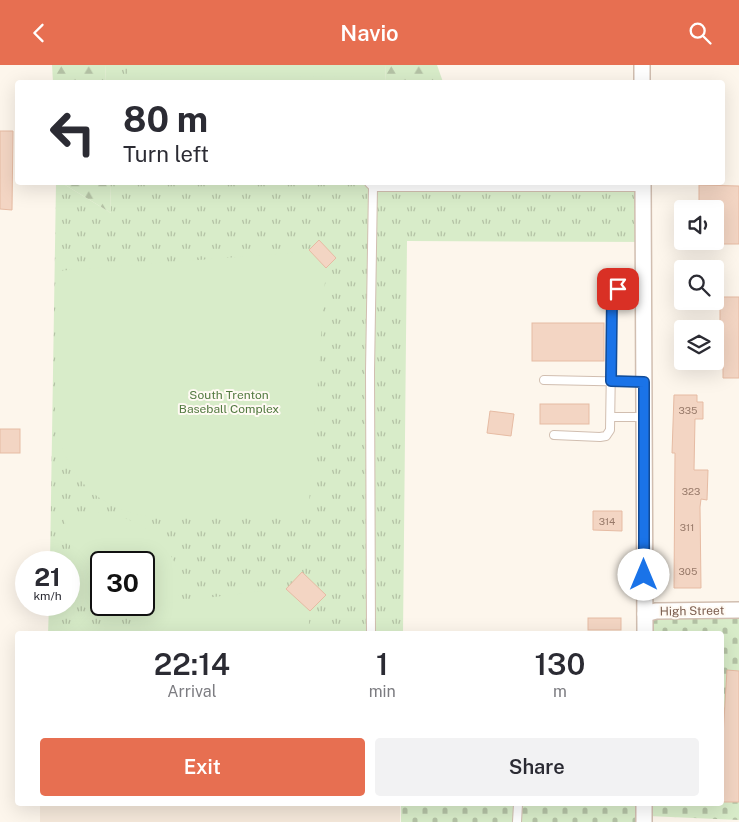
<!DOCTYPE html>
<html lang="en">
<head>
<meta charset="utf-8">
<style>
  :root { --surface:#fff; --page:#f2f2f3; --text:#2b2b33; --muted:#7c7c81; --accent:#e76f51 }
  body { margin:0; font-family:"Public Sans",sans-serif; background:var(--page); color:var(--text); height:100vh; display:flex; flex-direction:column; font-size:19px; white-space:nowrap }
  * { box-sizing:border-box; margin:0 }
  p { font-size:16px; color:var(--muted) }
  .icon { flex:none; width:28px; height:28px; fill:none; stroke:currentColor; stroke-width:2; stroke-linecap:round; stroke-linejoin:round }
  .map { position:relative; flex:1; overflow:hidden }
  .sheet { position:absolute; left:15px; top:566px; width:709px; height:175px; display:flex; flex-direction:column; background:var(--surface); border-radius:5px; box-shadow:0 5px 20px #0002 }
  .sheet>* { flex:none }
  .hud { position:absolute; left:15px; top:15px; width:710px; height:105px; border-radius:5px; box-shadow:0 5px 20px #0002; background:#fff; color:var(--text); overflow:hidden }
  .buttons { position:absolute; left:674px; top:135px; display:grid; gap:10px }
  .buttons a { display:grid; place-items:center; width:50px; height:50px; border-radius:5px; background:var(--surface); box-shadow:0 5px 20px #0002; font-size:25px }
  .speed { position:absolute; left:15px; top:486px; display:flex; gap:10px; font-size:25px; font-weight:700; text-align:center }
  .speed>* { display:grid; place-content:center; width:65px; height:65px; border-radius:50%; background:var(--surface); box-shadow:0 5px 20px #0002; line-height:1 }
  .speed small { font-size:12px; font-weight:400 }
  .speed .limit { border:2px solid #111; border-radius:8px; background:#fff; color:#111 }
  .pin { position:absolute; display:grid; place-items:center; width:42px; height:42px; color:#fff; margin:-21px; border-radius:10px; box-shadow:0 2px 8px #0006 }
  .me { position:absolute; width:55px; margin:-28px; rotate:0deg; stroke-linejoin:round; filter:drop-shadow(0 0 4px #0008) }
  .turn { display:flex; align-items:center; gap:18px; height:105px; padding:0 25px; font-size:22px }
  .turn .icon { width:65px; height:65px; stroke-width:2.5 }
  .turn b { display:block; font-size:35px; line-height:42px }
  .eta { display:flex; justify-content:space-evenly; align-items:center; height:85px; text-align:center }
  .eta b { font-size:30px; font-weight:600; line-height:35px }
  .action { display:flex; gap:10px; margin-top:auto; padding:10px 25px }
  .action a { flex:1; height:58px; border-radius:5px; background:var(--accent); color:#fff; font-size:20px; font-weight:600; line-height:58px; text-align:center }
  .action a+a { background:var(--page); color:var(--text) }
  header { display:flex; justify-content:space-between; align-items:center; height:65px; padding:0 25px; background:var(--accent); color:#fff; font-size:22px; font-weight:600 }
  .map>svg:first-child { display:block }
  .residential { fill:#f5e8da }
  .grass { fill:url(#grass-tufts); fill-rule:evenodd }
  .forest { fill:url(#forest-firs) }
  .cemetery { fill:url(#cemetery-stones) }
  .garden { fill:#d8ecc9 }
  .building { fill:#f3d5c3; stroke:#e6bba3 }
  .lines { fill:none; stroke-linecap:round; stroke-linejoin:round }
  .lane-casing { stroke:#d1beb0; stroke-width:10 }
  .street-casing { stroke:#d1beb0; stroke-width:18 }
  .lane { stroke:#fff; stroke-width:8 }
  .street { stroke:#fff; stroke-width:15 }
  .route-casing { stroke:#114b97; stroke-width:12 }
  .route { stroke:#1a73e8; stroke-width:9 }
  .labels { text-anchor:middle; stroke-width:4; stroke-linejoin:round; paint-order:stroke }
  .number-label { font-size:10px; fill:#987a6a }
  .park-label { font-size:12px; fill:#537a41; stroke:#fffaf3 }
  .street-label { font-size:12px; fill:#7a5c4d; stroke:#fffaf3 }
</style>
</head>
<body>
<header><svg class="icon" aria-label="back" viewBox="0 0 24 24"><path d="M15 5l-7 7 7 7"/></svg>Navio<svg class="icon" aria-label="search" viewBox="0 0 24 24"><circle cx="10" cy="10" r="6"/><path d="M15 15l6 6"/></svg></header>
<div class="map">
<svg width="739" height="757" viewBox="0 0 739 757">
  <defs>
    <pattern id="grass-tufts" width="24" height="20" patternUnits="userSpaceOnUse" patternTransform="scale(1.25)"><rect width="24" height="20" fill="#d8ecc9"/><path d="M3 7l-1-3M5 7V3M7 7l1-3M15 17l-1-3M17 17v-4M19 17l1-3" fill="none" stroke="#b4c2a5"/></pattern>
    <pattern id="forest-firs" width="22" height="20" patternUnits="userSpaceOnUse" patternTransform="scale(1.25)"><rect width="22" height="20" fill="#d8ecc9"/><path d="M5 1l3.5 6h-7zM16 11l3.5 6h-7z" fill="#b4c2a5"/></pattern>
    <pattern id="cemetery-stones" width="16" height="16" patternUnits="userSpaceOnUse" patternTransform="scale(1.25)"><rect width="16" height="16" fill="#d8ecc9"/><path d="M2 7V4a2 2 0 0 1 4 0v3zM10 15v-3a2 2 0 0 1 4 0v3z" fill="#b4c2a5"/></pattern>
  </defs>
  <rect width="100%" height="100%" fill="#fdf6ec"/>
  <rect class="residential" x="40" y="739" width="360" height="18"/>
  <g class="grass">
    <polygon points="105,0 386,0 385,18 106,17"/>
    <path d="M 56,118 L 62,118 L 111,148 L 110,118 L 652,118 L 652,177 L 407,176 L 403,569 L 48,569 L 49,540 L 69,540 L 69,498 L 50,497 ZM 101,498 L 144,498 L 144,540 L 101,540 Z"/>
  </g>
  <g class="forest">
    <polygon points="52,0 105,0 106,17 53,17"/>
    <polygon points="386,0 437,0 443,17 385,17"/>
    <polygon points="62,118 110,118 111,148"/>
  </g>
  <polygon class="cemetery" points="648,537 739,538 739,755 648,751 648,757 401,757 401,739 721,739 721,569 648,569"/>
  <g class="garden">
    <polygon points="127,0 381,0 381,12 127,9"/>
    <path d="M 314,186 L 326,203 L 308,452 L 152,452 C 97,445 66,411 55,359 L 56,206 Z"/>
    <path d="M 96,447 C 145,452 177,479 183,529 L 144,538 L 144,498 L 101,498 L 101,540 L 134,540 L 95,549 L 83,541 L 64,453 L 80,448 Z"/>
    <polygon points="285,523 310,546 308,569 133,569 133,542"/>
  </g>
  <g class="building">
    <polygon points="0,66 13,66 12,145 0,144"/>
    <polygon points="699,120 739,121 739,179 715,179 715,143 699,142"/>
    <polygon points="319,175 336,193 326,203 309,185"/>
    <polygon points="720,232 739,232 739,313 723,313 723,259 720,259"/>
    <rect x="532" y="258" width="72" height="38"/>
    <polygon points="674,330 697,330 697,337 703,337 703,354 695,354 694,405 708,405 707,435 701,434 700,442 701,523 674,523 675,388 672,388"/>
    <rect x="540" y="339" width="49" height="20"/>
    <polygon points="490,346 514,349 511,371 487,368"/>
    <rect x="0" y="364" width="20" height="24"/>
    <polygon points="593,446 622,446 622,466 593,465"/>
    <polygon points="302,507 326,530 310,546 286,524"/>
    <rect x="588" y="553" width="33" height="12"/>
    <polygon points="727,605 739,606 739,737 721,737 721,705"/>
  </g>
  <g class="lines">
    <g class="lane-casing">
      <g id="lane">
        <polyline points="369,118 373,122 370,307 371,569"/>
        <polyline points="373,122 643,122"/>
        <polyline points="544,315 643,317"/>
        <polyline points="611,352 644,352"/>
        <polyline points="554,370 600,372 606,371 610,365 612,232 618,224 643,223"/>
        <polyline points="517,757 518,739"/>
      </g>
    </g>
    <g class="street-casing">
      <g id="street">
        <polyline points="642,0 642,18"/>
        <polyline points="643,118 645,569"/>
        <polyline points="645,549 656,546 739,545"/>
        <polyline points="644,757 644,739"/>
      </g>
    </g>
    <use href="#lane" class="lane"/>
    <use href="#street" class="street"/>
  </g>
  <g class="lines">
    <g class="route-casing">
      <polyline id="route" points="618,224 612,232 611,316 644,317 644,510"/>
    </g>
    <use href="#route" class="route"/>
  </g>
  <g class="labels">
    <g class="number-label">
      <text x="688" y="349">335</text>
      <text x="691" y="430">323</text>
      <text x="607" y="460">314</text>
      <text x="687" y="466">311</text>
      <text x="688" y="510">305</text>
    </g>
    <g class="park-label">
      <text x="229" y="334">South Trenton<tspan x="229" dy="14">Baseball Complex</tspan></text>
    </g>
    <g class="street-label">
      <text transform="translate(692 546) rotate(-1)" y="4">High Street</text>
    </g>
  </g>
</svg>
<div class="buttons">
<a><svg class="icon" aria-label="sound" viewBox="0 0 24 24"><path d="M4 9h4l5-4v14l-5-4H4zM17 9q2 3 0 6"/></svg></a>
<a><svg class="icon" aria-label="search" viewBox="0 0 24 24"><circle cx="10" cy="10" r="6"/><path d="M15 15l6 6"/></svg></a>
<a><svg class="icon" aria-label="layers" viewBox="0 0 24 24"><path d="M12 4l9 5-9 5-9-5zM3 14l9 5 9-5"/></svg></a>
</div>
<div class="speed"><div>21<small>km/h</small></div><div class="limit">30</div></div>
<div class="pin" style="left:618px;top:224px;background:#d93025"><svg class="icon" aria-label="arrive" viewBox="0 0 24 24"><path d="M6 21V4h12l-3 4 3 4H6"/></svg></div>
<svg class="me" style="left:644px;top:510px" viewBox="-20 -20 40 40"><circle r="19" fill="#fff"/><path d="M0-13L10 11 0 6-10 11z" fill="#1a73e8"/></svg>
<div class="hud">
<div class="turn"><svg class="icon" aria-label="left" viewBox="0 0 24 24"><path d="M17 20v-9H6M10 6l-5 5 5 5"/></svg><div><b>80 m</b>Turn left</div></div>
</div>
<section class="sheet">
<div class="eta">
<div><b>22:14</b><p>Arrival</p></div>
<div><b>1</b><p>min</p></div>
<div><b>130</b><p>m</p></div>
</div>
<div class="action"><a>Exit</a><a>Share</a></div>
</section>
</div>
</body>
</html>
